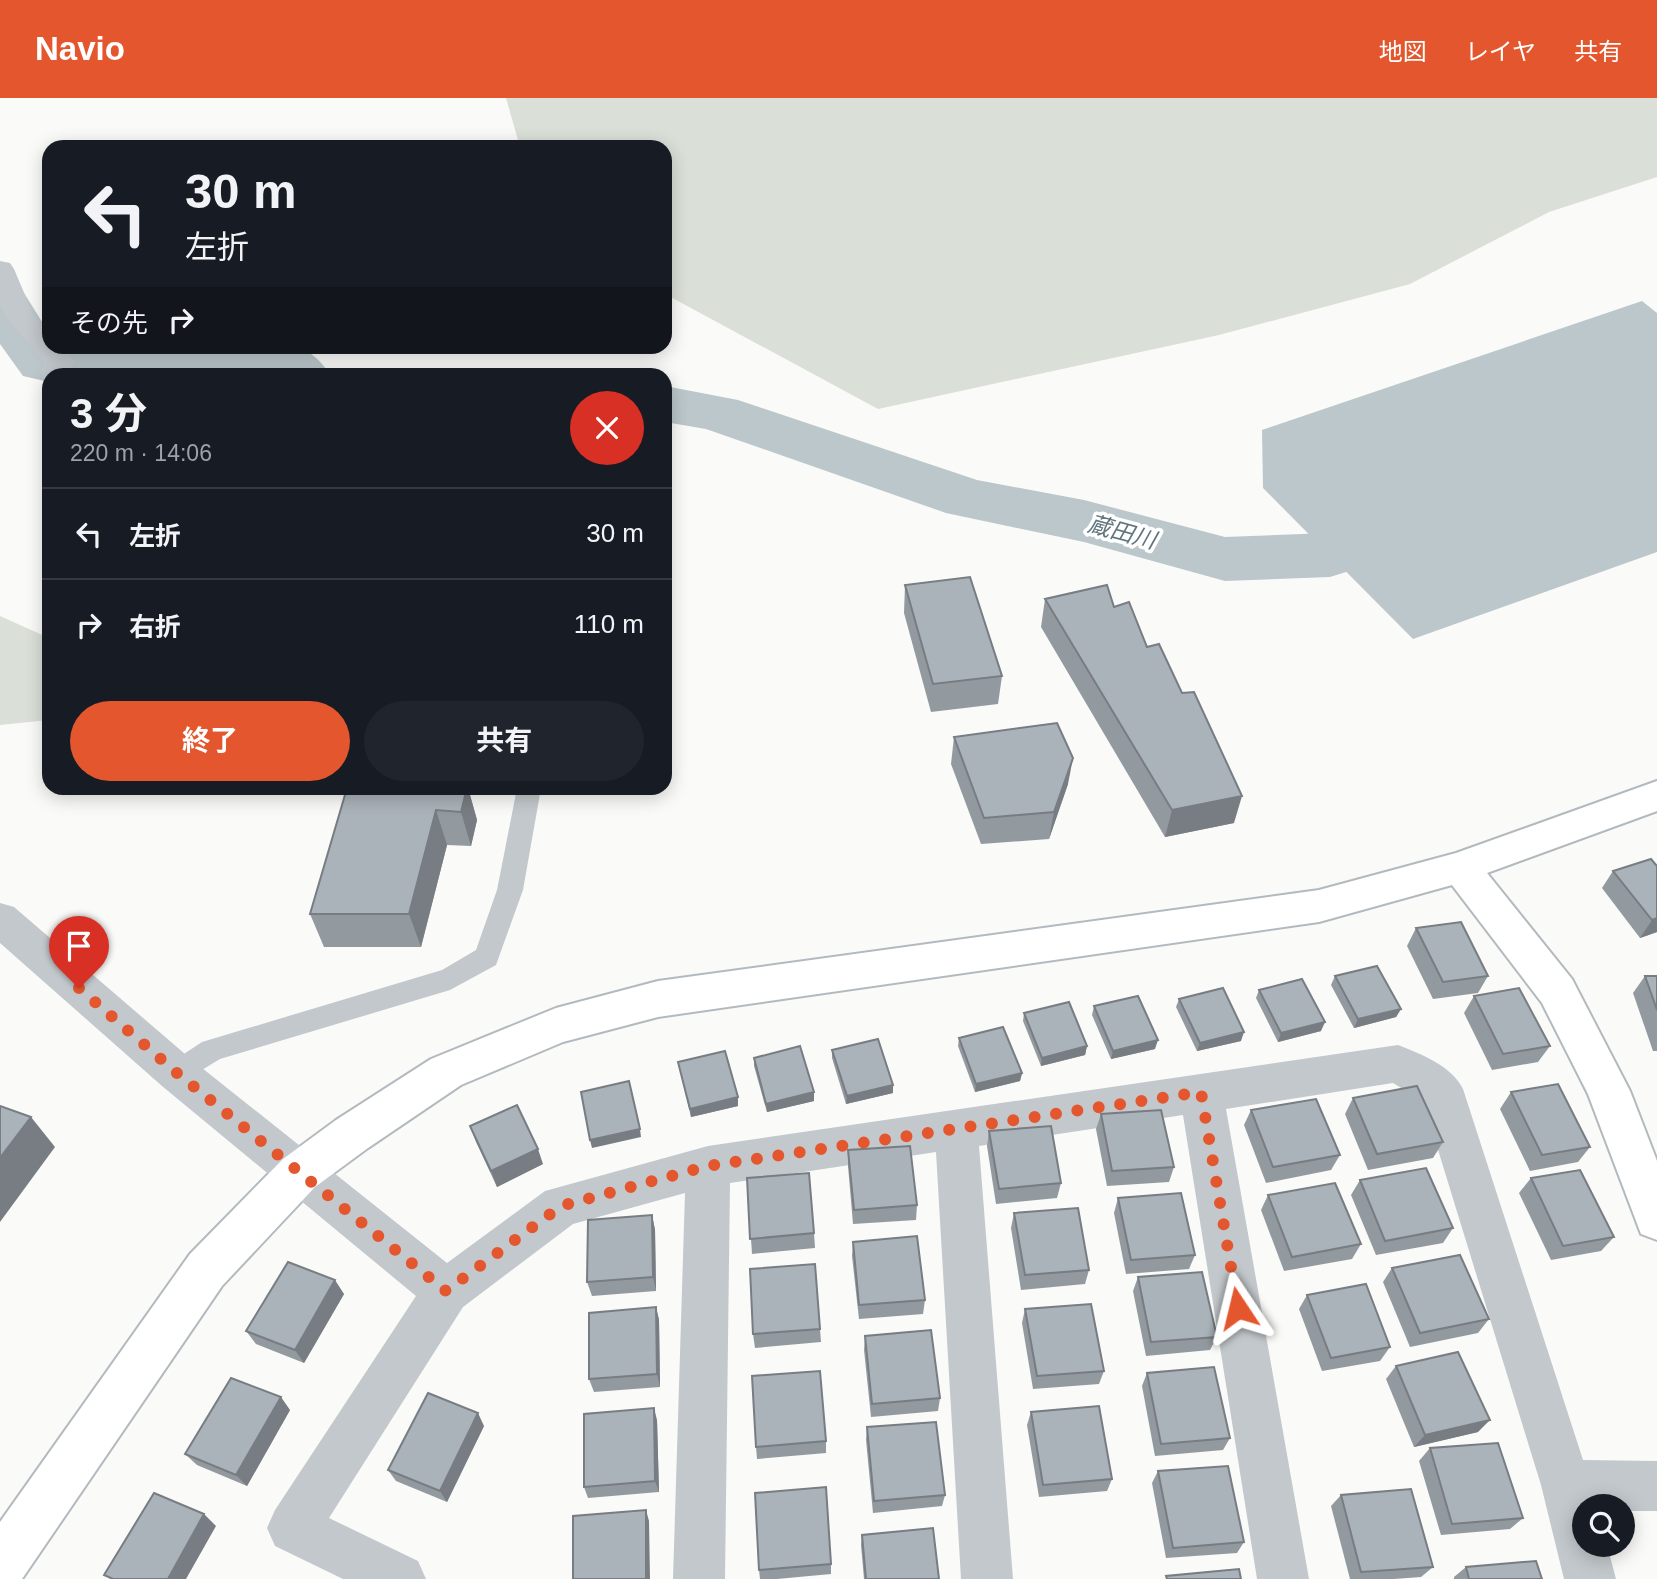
<!DOCTYPE html>
<html lang="ja">
<head>
<meta charset="utf-8">
<style>
  :root { --surface:#171b24; --page:#20242c; --text:#f1f3f6; --muted:#9ea1a6; --line:#363941; --accent:#e4572e }
  body { margin:0; font-family:Arial,"Noto Sans JP",sans-serif; background:var(--page); color:var(--text); height:100vh; display:flex; flex-direction:column; font-size:26px; white-space:nowrap }
  * { box-sizing:border-box; margin:0 }
  p { font-size:23px; color:var(--muted) }
  .icon { flex:none; width:38px; height:38px; fill:none; stroke:currentColor; stroke-width:2; stroke-linecap:round; stroke-linejoin:round }
  .map { position:relative; flex:1; overflow:hidden }
  .drawer { position:absolute; left:42px; top:270px; width:630px; height:427px; display:flex; flex-direction:column; background:var(--surface); border-radius:21px; box-shadow:0 4px 18px #0003 }
  .drawer>* { flex:none }
  .banner { position:absolute; left:42px; top:42px; width:630px; height:214px; border-radius:21px; box-shadow:0 4px 18px #0003; background:#171b24; color:var(--text); overflow:hidden }
  .fabs { position:absolute; left:1572px; top:1396px; display:grid; gap:14px }
  .fabs a { display:grid; place-items:center; width:63px; height:63px; border-radius:50%; background:var(--surface); box-shadow:0 4px 18px #0003; font-size:35px }
  .pin { position:absolute; display:grid; place-items:center; width:60px; height:60px; color:#fff; margin:-72px -30px; border-radius:50% 50% 50% 0; rotate:-45deg; box-shadow:0 0 7px #0007 }
  .pin .icon { rotate:45deg }
  .me { position:absolute; width:77px; margin:-38px; rotate:350deg; stroke-linejoin:round; filter:drop-shadow(0 0 5px #0008) }
  .turn { display:flex; align-items:center; gap:24px; height:147px; padding:0 28px; font-size:32px }
  .turn .icon { width:91px; height:91px; stroke-width:2.5 }
  .turn b { display:block; font-size:49px; line-height:60px }
  .then { display:flex; align-items:center; height:66px; padding:0 28px; background:#0003; gap:14px; font-size:26px }
  .round { display:grid; place-items:center; flex:none; width:74px; height:74px; border-radius:37px; background:var(--page) }
  .overview { display:flex; align-items:center; justify-content:space-between; height:119px; padding:0 28px }
  h1 { font-size:42px; font-weight:700; line-height:52px }
  .cta { display:flex; gap:14px; margin-top:auto; padding:14px 28px }
  .cta a { flex:1; height:80px; border-radius:42px; background:var(--accent); color:#fff; font-size:28px; font-weight:700; line-height:80px; text-align:center }
  .cta a+a { background:var(--page); color:var(--text) }
  ul { padding:0; list-style:none }
  li { display:flex; align-items:center; gap:21px; height:91px; padding:0 28px; border-top:2px solid var(--line) }
  li div { flex:1 }
  li b { display:block; font-size:26px }
  li em { font-style:normal }
  header { display:flex; align-items:center; gap:42px; box-sizing:border-box; height:98px; padding:0 35px; background:var(--accent); color:#fff }
  header strong { font-size:33px }
  nav { display:flex; gap:38px; margin-inline-start:auto; font-size:24px }
  .map>svg:first-child { display:block }
  .green { fill:#dadfd7 }
  .water { fill:#bbc7cb }
  .lines { fill:none; stroke-linecap:round; stroke-linejoin:round }
  .river { fill:#bbc7cb; fill-rule:evenodd }
  .secondary-casing { stroke:#b3babf; stroke-width:4 }
  .lane { fill:#c3c8cc; fill-rule:evenodd }
  .street { fill:#c3c8cc; fill-rule:evenodd }
  .secondary { fill:#fff; fill-rule:evenodd }
  .wall { fill:#929a9f }
  .shaded-wall { fill:#777d82 }
  .building { fill:#aab3b9; stroke:#777d82; stroke-width:2 }
  .route { stroke:#e4572e; stroke-width:12; stroke-dasharray:0 21.6 }
  .labels { text-anchor:middle; stroke-width:7; stroke-linejoin:round; paint-order:stroke }
  .water-label { font-size:23px; font-style:italic; fill:#60757c; stroke:#fff }
</style>
</head>
<body>
<header>
<strong>Navio</strong>
<nav><a>地図</a><a>レイヤ</a><a>共有</a></nav>
</header>
<div class="map">
<svg width="1657" height="1481" viewBox="0 0 1657 1481">
  <rect width="100%" height="100%" fill="#fafaf8"/>
  <g class="green">
    <polygon points="506,0 1657,0 1657,79 1549,114 1410,186 1219,237 878,311 665,196 665,49 520,49"/>
    <polygon points="0,518 49,540 49,622 0,627"/>
  </g>
  <polygon class="water" points="1642,203 1657,215 1657,454 1413,541 1263,390 1262,332"/>
  <g class="lines">
    <g class="river">
      <path d="M 0,183 L 19,187 L 49,235 L 49,248 L 75,253 L 160,248 L 294,248 C 311,253 320,262 330,276 L 49,276 L 49,284 L 23,278 L 0,246 Z"/>
      <polygon points="665,288 738,302 977,382 1084,402 1225,439 1328,435 1427,406 1449,412 1458,427 1449,442 1330,479 1225,483 1084,444 946,415 706,331 665,324"/>
    </g>
    <g class="secondary-casing">
      <polygon id="secondary" points="1657,683 1657,713 1487,775 1572,881 1630,993 1657,1063 1657,1142 1641,1136 1588,996 1542,905 1452,787 1319,824 658,919 563,944 461,987 368,1050 315,1089 222,1188 22,1481 0,1481 0,1424 190,1156 283,1061 336,1022 431,961 556,910 658,883 1319,792 1456,755"/>
    </g>
    <polygon class="lane" points="517,690 541,690 523,792 496,867 450,892 220,961 177,987 167,983 163,975 167,967 202,944 442,872 476,852 497,792"/>
    <g class="street">
      <polygon points="0,163 10,165 14,171 33,216 49,234 49,248 62,248 74,263 71,276 49,276 49,283 45,282 41,276 44,264 6,219 0,205"/>
      <path d="M 0,805 L 14,809 L 192,962 L 447,1165 L 545,1093 L 708,1048 L 1398,947 C 1421,956 1452,968 1463,991 L 1583,1362 L 1657,1363 L 1657,1413 L 1622,1413 L 1622,1409 L 1584,1409 L 1584,1447 L 1607,1447 L 1616,1481 L 1564,1481 L 1541,1387 L 1423,1003 L 1393,985 L 1226,1011 L 1309,1481 L 1257,1481 L 1183,1017 L 979,1048 L 1013,1481 L 961,1481 L 936,1054 L 730,1085 L 725,1481 L 673,1481 L 685,1095 L 573,1126 L 463,1209 L 329,1420 L 418,1463 L 426,1481 L 343,1481 L 275,1448 L 267,1430 L 275,1412 L 416,1198 L 162,988 L 0,845 Z"/>
    </g>
    <use href="#secondary" class="secondary"/>
  </g>
  <g class="wall">
    <polygon points="905,487 1002,578 998,606 931,614 904,515"/>
    <polygon points="1045,501 1147,549 1234,725 1165,739 1041,529"/>
    <polygon points="954,639 1068,686 1049,741 981,746 951,666"/>
    <polygon points="347,690 468,690 477,722 471,748 447,747 421,849 324,849 310,816"/>
    <polygon points="1657,768 1657,834 1640,840 1602,790 1613,773"/>
    <polygon points="1416,830 1488,878 1478,895 1433,901 1407,848"/>
    <polygon points="1335,878 1401,911 1396,919 1354,930 1331,887"/>
    <polygon points="1645,878 1657,878 1657,953 1653,953 1633,895"/>
    <polygon points="1259,892 1321,933 1278,944 1256,900"/>
    <polygon points="1474,898 1550,948 1538,964 1492,972 1464,915"/>
    <polygon points="1179,901 1241,943 1197,953 1176,909"/>
    <polygon points="1094,908 1155,951 1111,961 1092,917"/>
    <polygon points="1024,915 1087,948 1085,957 1041,968 1023,923"/>
    <polygon points="959,940 1022,975 1020,983 975,994 958,948"/>
    <polygon points="832,952 893,987 893,995 846,1006 832,960"/>
    <polygon points="754,960 814,1003 767,1014 754,968"/>
    <polygon points="678,964 738,1008 691,1019"/>
    <polygon points="1511,994 1590,1049 1578,1064 1530,1073 1500,1011"/>
    <polygon points="1353,1000 1443,1044 1433,1060 1368,1072 1345,1016"/>
    <polygon points="1251,1012 1340,1057 1331,1072 1266,1085 1244,1027"/>
    <polygon points="1101,1016 1174,1069 1169,1084 1107,1088 1096,1031"/>
    <polygon points="470,1028 543,1066 497,1089 476,1044"/>
    <polygon points="989,1033 1061,1085 1057,1100 996,1106 987,1048"/>
    <polygon points="848,1052 917,1107 916,1122 853,1126 848,1068"/>
    <polygon points="747,1080 814,1135 815,1150 752,1156"/>
    <polygon points="1531,1080 1614,1139 1601,1153 1551,1162 1519,1095"/>
    <polygon points="1360,1082 1453,1130 1443,1145 1376,1157 1351,1097"/>
    <polygon points="1268,1097 1361,1146 1352,1161 1284,1173 1261,1112"/>
    <polygon points="1118,1100 1195,1157 1189,1171 1126,1176 1114,1115"/>
    <polygon points="1014,1115 1089,1172 1085,1186 1021,1192 1011,1130"/>
    <polygon points="652,1117 655,1132 656,1193 592,1198 587,1184"/>
    <polygon points="853,1144 925,1202 923,1216 859,1221 852,1158"/>
    <polygon points="1392,1170 1489,1221 1478,1235 1410,1249 1383,1184"/>
    <polygon points="1138,1179 1217,1239 1210,1252 1146,1258 1133,1193"/>
    <polygon points="344,1196 304,1265 256,1246 246,1233"/>
    <polygon points="1307,1197 1390,1249 1380,1263 1322,1273 1299,1211"/>
    <polygon points="656,1209 659,1222 660,1289 594,1294 589,1281"/>
    <polygon points="1025,1211 1104,1273 1099,1286 1033,1291 1022,1225"/>
    <polygon points="820,1231 821,1244 755,1250 753,1236"/>
    <polygon points="865,1238 940,1300 938,1313 871,1319 864,1252"/>
    <polygon points="1396,1268 1478,1334 1414,1349 1386,1281"/>
    <polygon points="1147,1275 1230,1340 1223,1352 1155,1358 1142,1288"/>
    <polygon points="290,1312 247,1388 197,1367 185,1356"/>
    <polygon points="1031,1314 1112,1381 1107,1393 1039,1399 1027,1327"/>
    <polygon points="657,1322 659,1394 588,1400 584,1389"/>
    <polygon points="484,1328 447,1404 396,1383 388,1372"/>
    <polygon points="867,1329 945,1397 942,1408 873,1415 866,1342"/>
    <polygon points="826,1343 826,1355 757,1361 756,1349"/>
    <polygon points="1430,1350 1523,1420 1510,1431 1441,1437 1419,1363"/>
    <polygon points="1158,1373 1244,1444 1237,1455 1166,1460 1152,1385"/>
    <polygon points="1341,1397 1433,1469 1421,1479 1394,1481 1350,1481 1331,1408"/>
    <polygon points="862,1437 939,1481 864,1481 861,1447"/>
    <polygon points="831,1466 831,1476 777,1481 760,1481 759,1472"/>
    <polygon points="1466,1469 1542,1481 1454,1481 1454,1479"/>
  </g>
  <g class="shaded-wall">
    <polygon points="1073,660 1068,686 1049,741 1054,714"/>
    <polygon points="467,690 468,690 477,722 471,748 461,714"/>
    <polygon points="1242,698 1234,725 1165,739 1172,712"/>
    <polygon points="436,712 447,747 421,849 409,816"/>
    <polygon points="1657,820 1657,834 1640,840 1652,822"/>
    <polygon points="1401,911 1396,919 1354,930 1358,921"/>
    <polygon points="1325,924 1321,933 1278,944 1281,935"/>
    <polygon points="1244,934 1241,943 1197,953 1200,945"/>
    <polygon points="1158,942 1155,951 1111,961 1113,953"/>
    <polygon points="1087,948 1085,957 1041,968 1042,960"/>
    <polygon points="1022,975 1020,983 975,994 976,986"/>
    <polygon points="893,987 893,995 846,1006 847,998"/>
    <polygon points="814,994 814,1003 767,1014 766,1006"/>
    <polygon points="738,999 738,1008 691,1019 690,1011"/>
    <polygon points="31,1019 55,1049 0,1124 0,1060"/>
    <polygon points="640,1031 641,1039 592,1050 590,1042"/>
    <polygon points="538,1051 543,1066 497,1089 491,1073"/>
    <polygon points="652,1117 655,1132 656,1193 653,1179"/>
    <polygon points="335,1182 344,1196 304,1265 295,1252"/>
    <polygon points="656,1209 659,1222 660,1289 657,1276"/>
    <polygon points="281,1299 290,1312 247,1388 236,1377"/>
    <polygon points="654,1310 657,1322 659,1394 655,1383"/>
    <polygon points="478,1315 484,1328 447,1404 440,1393"/>
    <polygon points="1490,1322 1478,1334 1414,1349 1425,1337"/>
    <polygon points="646,1412 649,1423 650,1481 646,1481"/>
    <polygon points="204,1416 216,1428 186,1481 168,1481"/>
  </g>
  <g class="building">
    <polygon points="970,479 1002,578 933,586 905,487"/>
    <polygon points="1107,487 1114,509 1129,504 1147,549 1159,546 1182,595 1194,594 1242,698 1172,712 1045,501"/>
    <polygon points="1057,625 1073,660 1054,714 984,720 954,639"/>
    <polygon points="347,690 467,690 461,714 436,712 409,816 310,816"/>
    <polygon points="1651,761 1657,768 1657,820 1652,822 1613,773"/>
    <polygon points="1461,824 1488,878 1443,884 1416,830"/>
    <polygon points="1377,868 1401,911 1358,921 1335,878"/>
    <polygon points="1645,878 1657,878 1657,912"/>
    <polygon points="1302,881 1325,924 1281,935 1259,892"/>
    <polygon points="1223,890 1244,934 1200,945 1179,901"/>
    <polygon points="1519,890 1550,948 1503,956 1474,898"/>
    <polygon points="1138,898 1158,942 1113,953 1094,908"/>
    <polygon points="1069,904 1087,948 1042,960 1024,915"/>
    <polygon points="1003,929 1022,975 976,986 959,940"/>
    <polygon points="878,941 893,987 847,998 832,952"/>
    <polygon points="800,948 814,994 766,1006 754,960"/>
    <polygon points="725,953 738,999 690,1011 678,964"/>
    <polygon points="629,983 640,1031 590,1042 581,994"/>
    <polygon points="1558,986 1590,1049 1542,1057 1511,994"/>
    <polygon points="1417,988 1443,1044 1377,1056 1353,1000"/>
    <polygon points="1316,1001 1340,1057 1273,1069 1251,1012"/>
    <polygon points="517,1007 538,1051 491,1073 470,1028"/>
    <polygon points="0,1008 31,1019 0,1060"/>
    <polygon points="1161,1012 1174,1069 1112,1073 1101,1016"/>
    <polygon points="1051,1028 1061,1085 999,1091 989,1033"/>
    <polygon points="910,1048 917,1107 854,1112 848,1052"/>
    <polygon points="1426,1070 1453,1130 1385,1143 1360,1082"/>
    <polygon points="1580,1072 1614,1139 1563,1148 1531,1080"/>
    <polygon points="809,1075 814,1135 750,1141 747,1080"/>
    <polygon points="1335,1085 1361,1146 1292,1159 1268,1097"/>
    <polygon points="1181,1095 1195,1157 1131,1162 1118,1100"/>
    <polygon points="1078,1110 1089,1172 1025,1177 1014,1115"/>
    <polygon points="652,1117 653,1179 587,1184 588,1122"/>
    <polygon points="917,1138 925,1202 859,1207 853,1144"/>
    <polygon points="1460,1157 1489,1221 1420,1235 1392,1170"/>
    <polygon points="288,1164 335,1182 295,1252 246,1233"/>
    <polygon points="815,1166 820,1231 753,1236 750,1171"/>
    <polygon points="1202,1174 1217,1239 1151,1244 1138,1179"/>
    <polygon points="1366,1186 1390,1249 1331,1260 1307,1197"/>
    <polygon points="1091,1206 1104,1273 1037,1278 1025,1211"/>
    <polygon points="656,1209 657,1276 589,1281 589,1215"/>
    <polygon points="931,1232 940,1300 872,1306 865,1238"/>
    <polygon points="1458,1254 1490,1322 1425,1337 1396,1268"/>
    <polygon points="1214,1269 1230,1340 1161,1346 1147,1275"/>
    <polygon points="820,1273 826,1343 756,1349 752,1278"/>
    <polygon points="231,1280 281,1299 236,1377 185,1356"/>
    <polygon points="428,1295 478,1315 440,1393 388,1372"/>
    <polygon points="1099,1308 1112,1381 1043,1387 1031,1314"/>
    <polygon points="654,1310 655,1383 584,1389 584,1316"/>
    <polygon points="936,1324 945,1397 874,1403 867,1329"/>
    <polygon points="1498,1345 1523,1420 1452,1426 1430,1350"/>
    <polygon points="1228,1368 1244,1444 1173,1450 1158,1373"/>
    <polygon points="826,1389 831,1466 759,1472 755,1395"/>
    <polygon points="1411,1391 1433,1469 1361,1474 1341,1397"/>
    <polygon points="154,1395 204,1416 168,1481 113,1481 104,1477"/>
    <polygon points="646,1412 646,1481 573,1481 573,1418"/>
    <polygon points="933,1430 939,1481 866,1481 862,1437"/>
    <polygon points="1536,1463 1542,1481 1469,1481 1466,1469"/>
    <polygon points="1239,1471 1241,1481 1167,1481 1166,1478"/>
  </g>
  <g class="lines">
    <polyline class="route" points="79,890 177,975 446,1193 561,1108 708,1068 1201,994 1238,1210"/>
  </g>
  <g class="labels">
    <g class="water-label">
      <text transform="translate(1122 434) rotate(15)" y="8">蔵田川</text>
    </g>
  </g>
</svg>
<div class="fabs">
<a><svg class="icon" aria-label="search" viewBox="0 0 24 24"><circle cx="10" cy="10" r="6"/><path d="M15 15l6 6"/></svg></a>
</div>
<div class="pin" style="left:79px;top:890px;background:#d93025"><svg class="icon" aria-label="arrive" viewBox="0 0 24 24"><path d="M6 21V4h12l-3 4 3 4H6"/></svg></div>
<svg class="me" style="left:1238px;top:1210px" viewBox="-20 -20 40 40"><path d="M0-17L14 15 0 8-14 15z" fill="#e4572e" stroke="#fff" stroke-width="4"/></svg>
<div class="banner">
<div class="turn"><svg class="icon" aria-label="left" viewBox="0 0 24 24"><path d="M17 20v-9H6M10 6l-5 5 5 5"/></svg><div><b>30 m</b>左折</div></div>
<div class="then">その先<svg class="icon" aria-label="right" viewBox="0 0 24 24"><path d="M7 20v-9h11M14 6l5 5-5 5"/></svg></div>
</div>
<section class="drawer">
<div class="overview"><div><h1>3 分</h1><p>220 m · 14:06</p></div><a class="round" style="background:#d93025;color:#fff"><svg class="icon" aria-label="close" viewBox="0 0 24 24"><path d="M6 6l12 12M18 6L6 18"/></svg></a></div>
<ul>
<li><svg class="icon" aria-label="left" viewBox="0 0 24 24"><path d="M17 20v-9H6M10 6l-5 5 5 5"/></svg><div><b>左折</b></div><em>30 m</em></li>
<li><svg class="icon" aria-label="right" viewBox="0 0 24 24"><path d="M7 20v-9h11M14 6l5 5-5 5"/></svg><div><b>右折</b></div><em>110 m</em></li>
</ul>
<div class="cta"><a>終了</a><a>共有</a></div>
</section>
</div>
</body>
</html>
